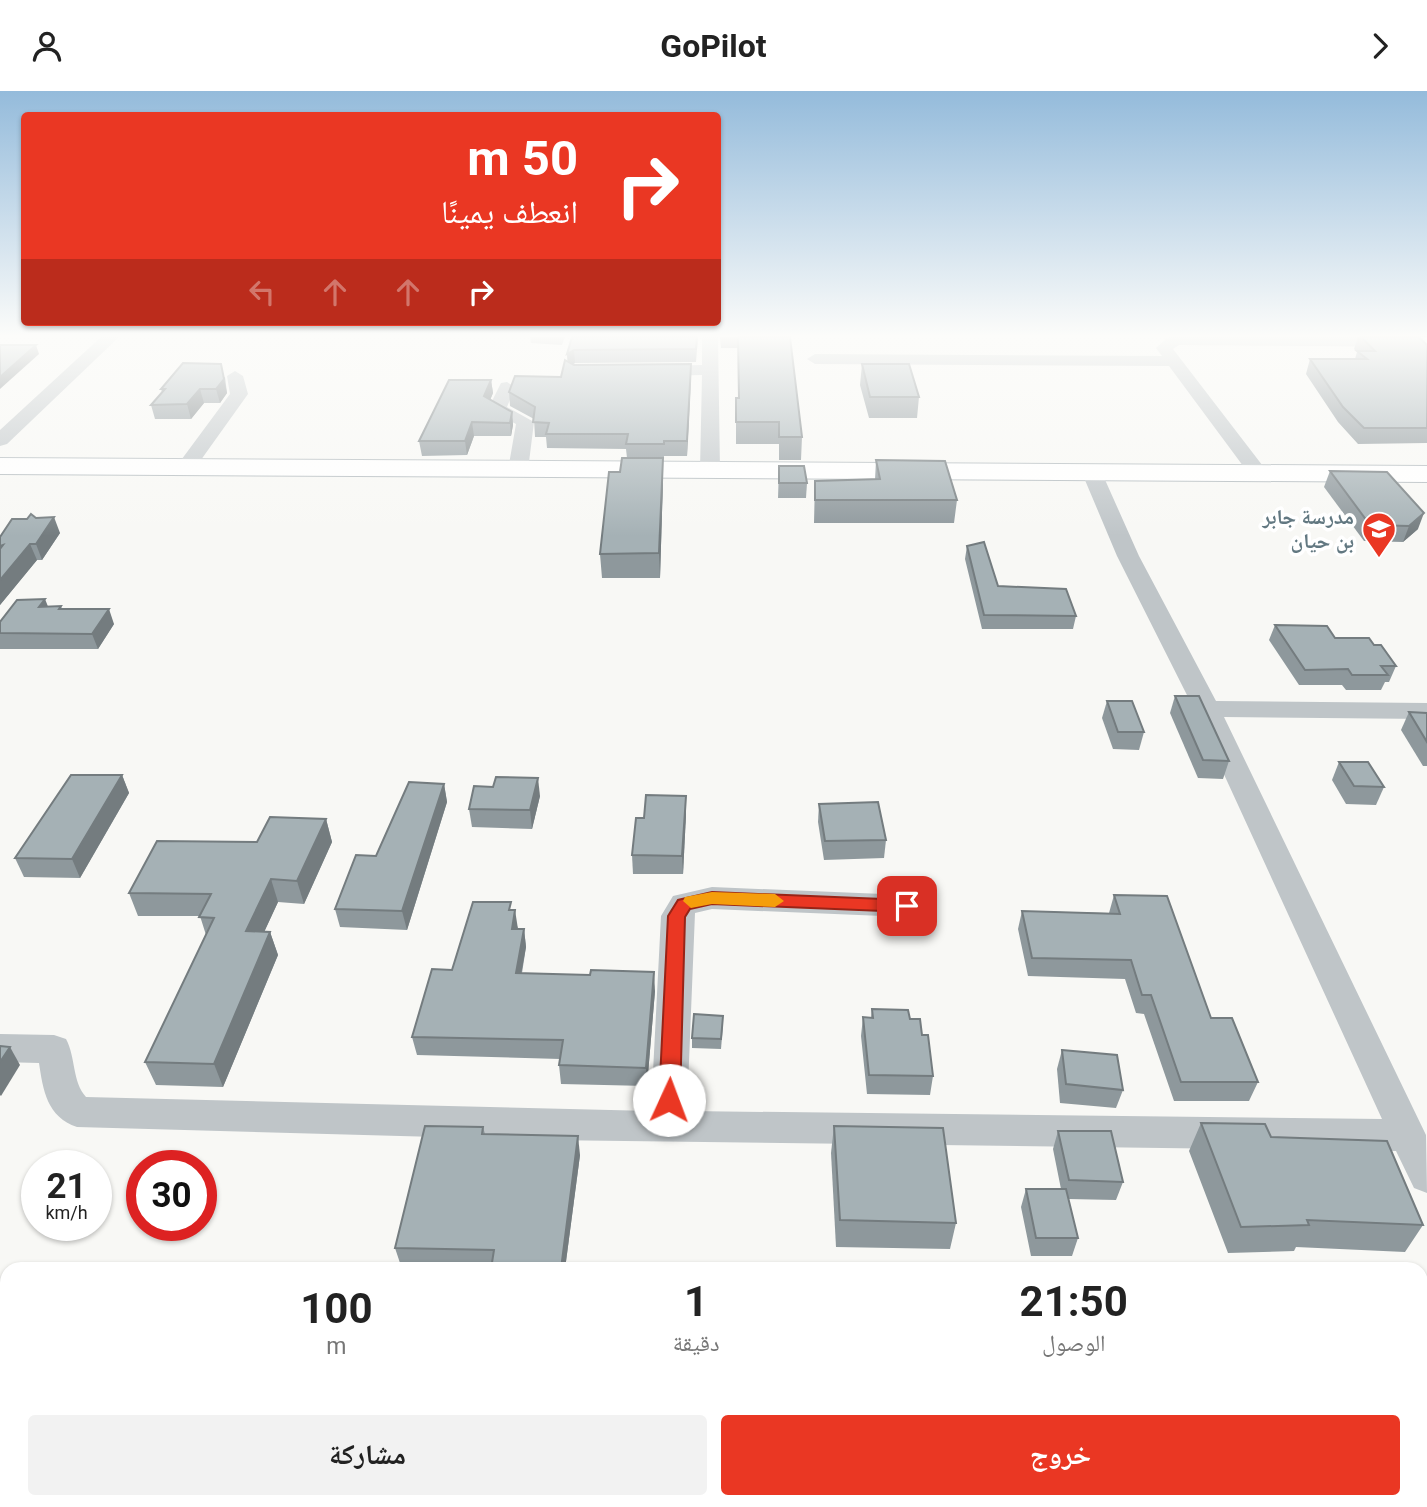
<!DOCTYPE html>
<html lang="ar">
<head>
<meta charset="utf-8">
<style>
  :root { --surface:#fff; --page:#f2f2f2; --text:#222; --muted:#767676; --accent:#ea3723 }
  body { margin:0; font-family:Roboto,"Noto Naskh Arabic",sans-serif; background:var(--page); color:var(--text); direction:rtl; height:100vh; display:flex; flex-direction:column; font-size:26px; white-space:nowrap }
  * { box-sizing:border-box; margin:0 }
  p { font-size:23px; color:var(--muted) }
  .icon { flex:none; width:38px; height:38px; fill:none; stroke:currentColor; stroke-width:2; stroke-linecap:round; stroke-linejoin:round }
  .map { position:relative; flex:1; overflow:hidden; direction:ltr }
  .drawer { position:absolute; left:0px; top:1171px; width:1428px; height:247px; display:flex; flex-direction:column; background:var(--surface); border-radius:21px 21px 0 0; box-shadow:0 2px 5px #0004; direction:rtl }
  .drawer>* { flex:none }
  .top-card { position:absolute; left:21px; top:21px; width:700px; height:214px; border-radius:7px; box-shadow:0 2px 5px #0004; direction:rtl; background:#ea3723; color:#fff; overflow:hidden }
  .speed { position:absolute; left:21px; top:1059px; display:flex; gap:14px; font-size:35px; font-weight:700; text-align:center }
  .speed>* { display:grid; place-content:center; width:91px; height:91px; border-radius:50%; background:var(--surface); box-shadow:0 2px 5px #0004; line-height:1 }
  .speed small { font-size:18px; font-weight:400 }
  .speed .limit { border:10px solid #d22; background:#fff; color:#111 }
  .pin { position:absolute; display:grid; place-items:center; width:60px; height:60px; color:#fff; margin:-30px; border-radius:14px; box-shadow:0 4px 10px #0006 }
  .me { position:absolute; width:77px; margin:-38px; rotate:2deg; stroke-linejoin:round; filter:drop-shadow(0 0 5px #0008) }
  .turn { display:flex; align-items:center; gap:24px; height:147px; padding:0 28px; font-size:32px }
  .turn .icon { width:91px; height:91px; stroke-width:2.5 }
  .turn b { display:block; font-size:49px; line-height:60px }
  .lanes { display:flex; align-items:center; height:66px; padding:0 28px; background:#0003; justify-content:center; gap:35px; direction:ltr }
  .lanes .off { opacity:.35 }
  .eta { display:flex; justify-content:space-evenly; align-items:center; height:119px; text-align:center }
  .eta b { font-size:42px; font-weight:700; line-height:49px }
  .primary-button { display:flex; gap:14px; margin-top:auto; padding:14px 28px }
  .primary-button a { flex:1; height:80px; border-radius:7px; background:var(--accent); color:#fff; font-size:28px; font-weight:700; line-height:80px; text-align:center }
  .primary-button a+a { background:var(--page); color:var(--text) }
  header { display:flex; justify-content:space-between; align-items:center; height:91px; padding:0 28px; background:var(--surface); font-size:32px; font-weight:700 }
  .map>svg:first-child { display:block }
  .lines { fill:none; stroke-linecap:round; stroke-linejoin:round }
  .secondary-casing { stroke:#b1b9bd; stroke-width:2 }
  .minor { fill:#bfc5c8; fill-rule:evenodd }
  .secondary { fill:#fff; fill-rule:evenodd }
  .wall { fill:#8e989c }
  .shaded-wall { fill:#747c7f }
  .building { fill:#a5b1b5; stroke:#747c7f; stroke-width:2 }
  .route { fill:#ea3723; stroke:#982417; stroke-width:2 }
  .slow { fill:#f59e0b }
  .labels { text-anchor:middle; stroke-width:7; stroke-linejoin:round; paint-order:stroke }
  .far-poi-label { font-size:21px; font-weight:bold; fill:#627881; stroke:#fff; text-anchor:end }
</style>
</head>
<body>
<header><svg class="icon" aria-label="forward" viewBox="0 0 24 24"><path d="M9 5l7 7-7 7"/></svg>GoPilot<svg class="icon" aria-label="person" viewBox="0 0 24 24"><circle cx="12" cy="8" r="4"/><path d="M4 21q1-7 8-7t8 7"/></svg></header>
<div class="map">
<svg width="1427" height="1416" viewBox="0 0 1427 1416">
  <rect width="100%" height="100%" fill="#f8f8f5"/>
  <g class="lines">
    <g class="secondary-casing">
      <g id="secondary">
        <polygon points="1414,246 1427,246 1427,255 1419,254"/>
        <polygon points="0,367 1427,375 1427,391 0,383"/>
      </g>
    </g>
    <g class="minor">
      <polygon points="101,246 119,246 7,353 0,355 0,339"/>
      <polygon points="702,246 718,246 720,379 710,385 700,379 702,284 652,285 644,280 652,275 702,274"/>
      <polygon points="1168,246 1427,246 1427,256 1179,254 1173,258 1269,383 1259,389 1252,387 1169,275 815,273 807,268 815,263 1162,265 1156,257"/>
      <polygon points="235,280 243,285 248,303 193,380 179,380 176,376 230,303 227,285"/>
      <polygon points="507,291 515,296 507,316 534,331 528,379 518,385 508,379 516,333 488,318 501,292"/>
      <path d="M 1092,376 L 1102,382 L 1139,465 L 1216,610 L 1427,612 L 1427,628 L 1224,626 L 1426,1044 L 1427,1102 L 1414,1097 L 1396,1060 L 545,1049 L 77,1036 C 47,1026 43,999 39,972 L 0,971 L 0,943 L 54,944 L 66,948 C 76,967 72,991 86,1006 L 651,1020 L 661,825 L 673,805 L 712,796 L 907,804 L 918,807 L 922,815 L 918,823 L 907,826 L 712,818 L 695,822 L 687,1020 L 1382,1028 L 1194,618 L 1117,465 L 1082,382 Z"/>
    </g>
    <use href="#secondary" class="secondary"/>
  </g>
  <g class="wall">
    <polygon points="530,246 565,246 562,254 531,252"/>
    <polygon points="572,246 698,246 696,271 575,272 573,273 691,273 687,365 664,365 664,368 663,368 663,389 660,487 602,487 600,463 620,381 627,367 626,358 547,357 546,346 535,346 534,328 510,315 509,301 561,286 568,271 567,263"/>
    <polygon points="720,246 790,246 802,346 801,369 779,369 779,353 736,353 736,307 739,307 738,257 721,257"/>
    <polygon points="1358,246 1419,246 1427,254 1427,352 1358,353 1338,331 1306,283 1310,268 1355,268 1357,261 1354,258"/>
    <polygon points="862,273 919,306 917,327 869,327 860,294"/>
    <polygon points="225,286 227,302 220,312 204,312 191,328 155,328 151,314 162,301 161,298"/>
    <polygon points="491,289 493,302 490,309 512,321 513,334 511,345 474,345 467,364 422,365 419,350"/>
    <polygon points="876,369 957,409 954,432 814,432 815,390 875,389"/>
    <polygon points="779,375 807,392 806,407 778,407"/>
    <polygon points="1330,380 1418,438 1403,451 1364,450 1324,396"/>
    <polygon points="36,427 60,442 42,469 37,469 0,514 0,446"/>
    <polygon points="967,455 998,495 1076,525 1073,538 982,538 965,468"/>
    <polygon points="61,515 62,518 114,533 98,558 0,558 0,531 48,516"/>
    <polygon points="1275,534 1374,554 1396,575 1389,591 1385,591 1381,599 1346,599 1342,594 1299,594 1269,549"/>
    <polygon points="1175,605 1229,670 1223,688 1198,687 1170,622"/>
    <polygon points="1107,610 1144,641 1139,659 1113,658 1102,627"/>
    <polygon points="1409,621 1427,622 1427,675 1423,675 1401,639"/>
    <polygon points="1339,671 1384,696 1376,714 1346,713 1332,689"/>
    <polygon points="122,684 129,702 80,787 24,786 15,767"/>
    <polygon points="444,693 447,711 407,839 340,836 335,818 376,765"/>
    <polygon points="540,705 532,738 472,736 469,718"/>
    <polygon points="686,705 686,723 683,783 633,783 632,764 644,727"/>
    <polygon points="819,713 886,749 884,767 824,769 818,731"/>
    <polygon points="326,728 332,751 304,813 278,811 264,841 270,841 278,864 223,996 156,994 145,971 206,844 200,825 138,825 129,802 257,751"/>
    <polygon points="1114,804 1211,927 1258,991 1249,1010 1174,1010 1144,923 1136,922 1125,888 1028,885 1018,838 1022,820 1109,822"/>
    <polygon points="512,819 518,838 524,838 526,856 522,882 655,900 647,995 561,993 559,974 560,968 417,964 412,946 452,879"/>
    <polygon points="872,918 910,928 933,985 930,1004 867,1003 861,945 863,926 871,927"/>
    <polygon points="723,934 721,958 692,957 692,947"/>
    <polygon points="1062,959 1123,999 1116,1017 1060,1012 1057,978"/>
    <polygon points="1201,1032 1271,1046 1423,1134 1405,1161 1296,1156 1294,1160 1228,1162 1189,1060"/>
    <polygon points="834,1035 956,1132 950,1158 836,1156 831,1062"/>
    <polygon points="483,1036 485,1043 580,1064 565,1178 491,1178 401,1175 395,1157"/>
    <polygon points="1058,1040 1123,1091 1116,1109 1068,1108 1078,1147 1072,1165 1031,1165 1021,1116 1026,1098 1061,1098 1053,1058"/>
    <polygon points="1427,1217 1427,1239 1421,1225"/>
  </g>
  <g class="shaded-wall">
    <polygon points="36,254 39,263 0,298 0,286"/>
    <polygon points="574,259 575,272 568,276 567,263"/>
    <polygon points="221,273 227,302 220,312 216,298"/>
    <polygon points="691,273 691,287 687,365 687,350"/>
    <polygon points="491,289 493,302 486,319 484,305"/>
    <polygon points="200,298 204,312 191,328 187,313"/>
    <polygon points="512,321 513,334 511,345 510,332"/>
    <polygon points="472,331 474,345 467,364 465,350"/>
    <polygon points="663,367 663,389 660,487 659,462"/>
    <polygon points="1424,422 1418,438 1403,451 1409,435"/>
    <polygon points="54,426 60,442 42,469 36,453"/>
    <polygon points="30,453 37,469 0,514 0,489"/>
    <polygon points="45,508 51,523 39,516"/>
    <polygon points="109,518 114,533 98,558 92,543"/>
    <polygon points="122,684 129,702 80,787 72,768"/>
    <polygon points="538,687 540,705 532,738 530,719"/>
    <polygon points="444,693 447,711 407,839 402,820"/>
    <polygon points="686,705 686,723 683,783 682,765"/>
    <polygon points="326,728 332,751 304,813 297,790"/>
    <polygon points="271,788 278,811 254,863 246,840"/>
    <polygon points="515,819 518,838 512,838"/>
    <polygon points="524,838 526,856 518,900 516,882"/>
    <polygon points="270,841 278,864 223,996 214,973"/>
    <polygon points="654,881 655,900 647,995 646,977"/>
    <polygon points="10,956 20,974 1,1005 0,1004 0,971"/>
    <polygon points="578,1045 580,1064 565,1178 561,1178"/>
    <polygon points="233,1410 254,1410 252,1416 231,1416"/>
    <polygon points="495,1410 502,1410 503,1416 494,1416"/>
  </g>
  <g class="building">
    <polygon points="572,246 697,246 696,258 574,259 567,263"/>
    <polygon points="738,246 790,246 802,346 779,346 779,331 736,331 736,307 739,307"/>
    <polygon points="1361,246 1419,246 1427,254 1427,337 1364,337 1343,316 1310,268 1367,268 1357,260 1375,260"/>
    <polygon points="0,254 36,254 0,286"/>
    <polygon points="565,269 574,274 691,273 687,350 664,350 664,353 626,353 628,343 546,343 549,332 533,331 535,316 509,301 515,285 561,286"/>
    <polygon points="183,272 221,273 224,288 216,298 200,298 187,313 151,314 165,298 161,298"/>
    <polygon points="862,273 909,273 919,306 870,306"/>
    <polygon points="449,289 491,289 484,305 512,321 510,332 472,331 465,350 419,350"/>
    <polygon points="622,367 663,367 659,462 600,463 609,381 620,381"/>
    <polygon points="876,369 945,370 957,409 815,409 815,390 880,388"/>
    <polygon points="779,375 804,375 807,392 779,392"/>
    <polygon points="1330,380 1387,381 1424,422 1409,435 1370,434"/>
    <polygon points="31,423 36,427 54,426 36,453 30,453 0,489 0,458 3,454 0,455 0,446 12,428 27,428"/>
    <polygon points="984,451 998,495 1066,498 1076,525 984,524 967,455"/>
    <polygon points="45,508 39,516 61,515 59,518 109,518 92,543 0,542 0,531 17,509"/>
    <polygon points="1275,534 1327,535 1335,547 1369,547 1374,554 1381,554 1396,575 1381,575 1388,584 1352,584 1348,578 1305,579"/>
    <polygon points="1175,605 1199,605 1229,670 1203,669"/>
    <polygon points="1107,610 1132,610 1144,641 1118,641"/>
    <polygon points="1409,621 1427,622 1427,651"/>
    <polygon points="1339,671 1368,671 1384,696 1354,695"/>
    <polygon points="71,684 122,684 72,768 15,767"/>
    <polygon points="496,686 538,687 530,719 469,718 474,695 493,696"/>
    <polygon points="409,691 444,693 402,820 335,818 356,764 376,765"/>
    <polygon points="646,704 686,705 682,765 632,764 636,727 644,727"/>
    <polygon points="878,711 886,749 825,750 819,713"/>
    <polygon points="270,726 326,728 297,790 271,788 246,840 270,841 214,973 145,971 214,827 199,826 211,803 129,802 157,750 257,751"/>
    <polygon points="1114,804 1167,805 1211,927 1232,927 1258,991 1181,991 1151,904 1142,904 1131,869 1032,867 1022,820 1120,823"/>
    <polygon points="473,811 511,811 509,819 515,819 512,838 524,838 516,882 590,884 591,879 654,881 646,977 559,974 563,949 412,946 432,878 452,879"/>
    <polygon points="872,918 908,919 910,928 920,928 922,944 928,944 933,985 869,984 863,926 873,927"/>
    <polygon points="694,923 723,925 721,948 692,947"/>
    <polygon points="0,955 10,956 0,971"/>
    <polygon points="1062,959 1117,964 1123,999 1066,993"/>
    <polygon points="1201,1032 1265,1033 1271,1046 1387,1050 1423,1134 1307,1129 1309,1134 1241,1136"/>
    <polygon points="425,1035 483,1036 482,1043 578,1045 561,1178 491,1178 494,1159 395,1157"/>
    <polygon points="834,1035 943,1037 956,1132 840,1129"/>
    <polygon points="1058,1040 1111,1040 1123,1091 1069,1089"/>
    <polygon points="1026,1098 1066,1098 1078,1147 1036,1147"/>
    <polygon points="107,1410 233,1410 231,1416 105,1416"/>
    <polygon points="387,1410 495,1410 494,1416 385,1416"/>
    <polygon points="593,1410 747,1410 747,1416 592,1416"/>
  </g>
  <linearGradient id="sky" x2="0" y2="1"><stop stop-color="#94bbdb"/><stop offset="0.55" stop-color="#fcfcfa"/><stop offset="1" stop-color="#fcfcfa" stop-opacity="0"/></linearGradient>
  <rect width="1427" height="445" fill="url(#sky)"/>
  <polygon class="route" points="712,801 907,809 915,815 907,821 712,813 690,818 685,826 680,1009 677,1015 669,1018 662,1015 659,1009 668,825 678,809"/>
  <polygon class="slow" points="712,801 775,803 784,810 775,816 712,813 691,817 683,810 685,806"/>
  <defs>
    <g id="school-pin" transform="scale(1.75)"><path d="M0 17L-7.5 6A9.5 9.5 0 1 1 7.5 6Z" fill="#ea3723" stroke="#fff"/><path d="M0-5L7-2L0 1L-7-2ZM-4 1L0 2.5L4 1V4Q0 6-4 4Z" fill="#fff"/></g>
  </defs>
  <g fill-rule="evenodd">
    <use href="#school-pin" x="1379" y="438"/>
  </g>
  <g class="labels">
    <g class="far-poi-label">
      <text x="1354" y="433">مدرسة جابر<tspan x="1354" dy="24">بن حيان</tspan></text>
    </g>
  </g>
</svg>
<div class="speed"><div>21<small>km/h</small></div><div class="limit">30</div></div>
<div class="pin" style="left:907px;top:815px;background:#d93025"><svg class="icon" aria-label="arrive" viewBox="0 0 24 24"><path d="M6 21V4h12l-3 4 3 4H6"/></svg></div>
<svg class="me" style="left:669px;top:1009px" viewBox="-20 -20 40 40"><circle r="19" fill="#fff"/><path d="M0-13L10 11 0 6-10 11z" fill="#ea3723"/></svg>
<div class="top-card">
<div class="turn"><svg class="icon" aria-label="right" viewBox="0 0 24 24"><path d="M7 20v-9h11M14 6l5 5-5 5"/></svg><div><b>50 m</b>انعطف يمينًا</div></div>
<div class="lanes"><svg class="icon off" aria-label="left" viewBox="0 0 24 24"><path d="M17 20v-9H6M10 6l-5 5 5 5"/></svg><svg class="icon off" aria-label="ahead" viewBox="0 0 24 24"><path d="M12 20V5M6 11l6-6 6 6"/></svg><svg class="icon off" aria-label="ahead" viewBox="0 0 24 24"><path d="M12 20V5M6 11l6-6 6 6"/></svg><svg class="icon" aria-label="right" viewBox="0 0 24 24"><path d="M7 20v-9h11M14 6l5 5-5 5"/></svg></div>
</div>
<section class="drawer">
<div class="eta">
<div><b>21:50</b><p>الوصول</p></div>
<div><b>1</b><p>دقيقة</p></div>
<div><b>100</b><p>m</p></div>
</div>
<div class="primary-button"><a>خروج</a><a>مشاركة</a></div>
</section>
</div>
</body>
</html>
